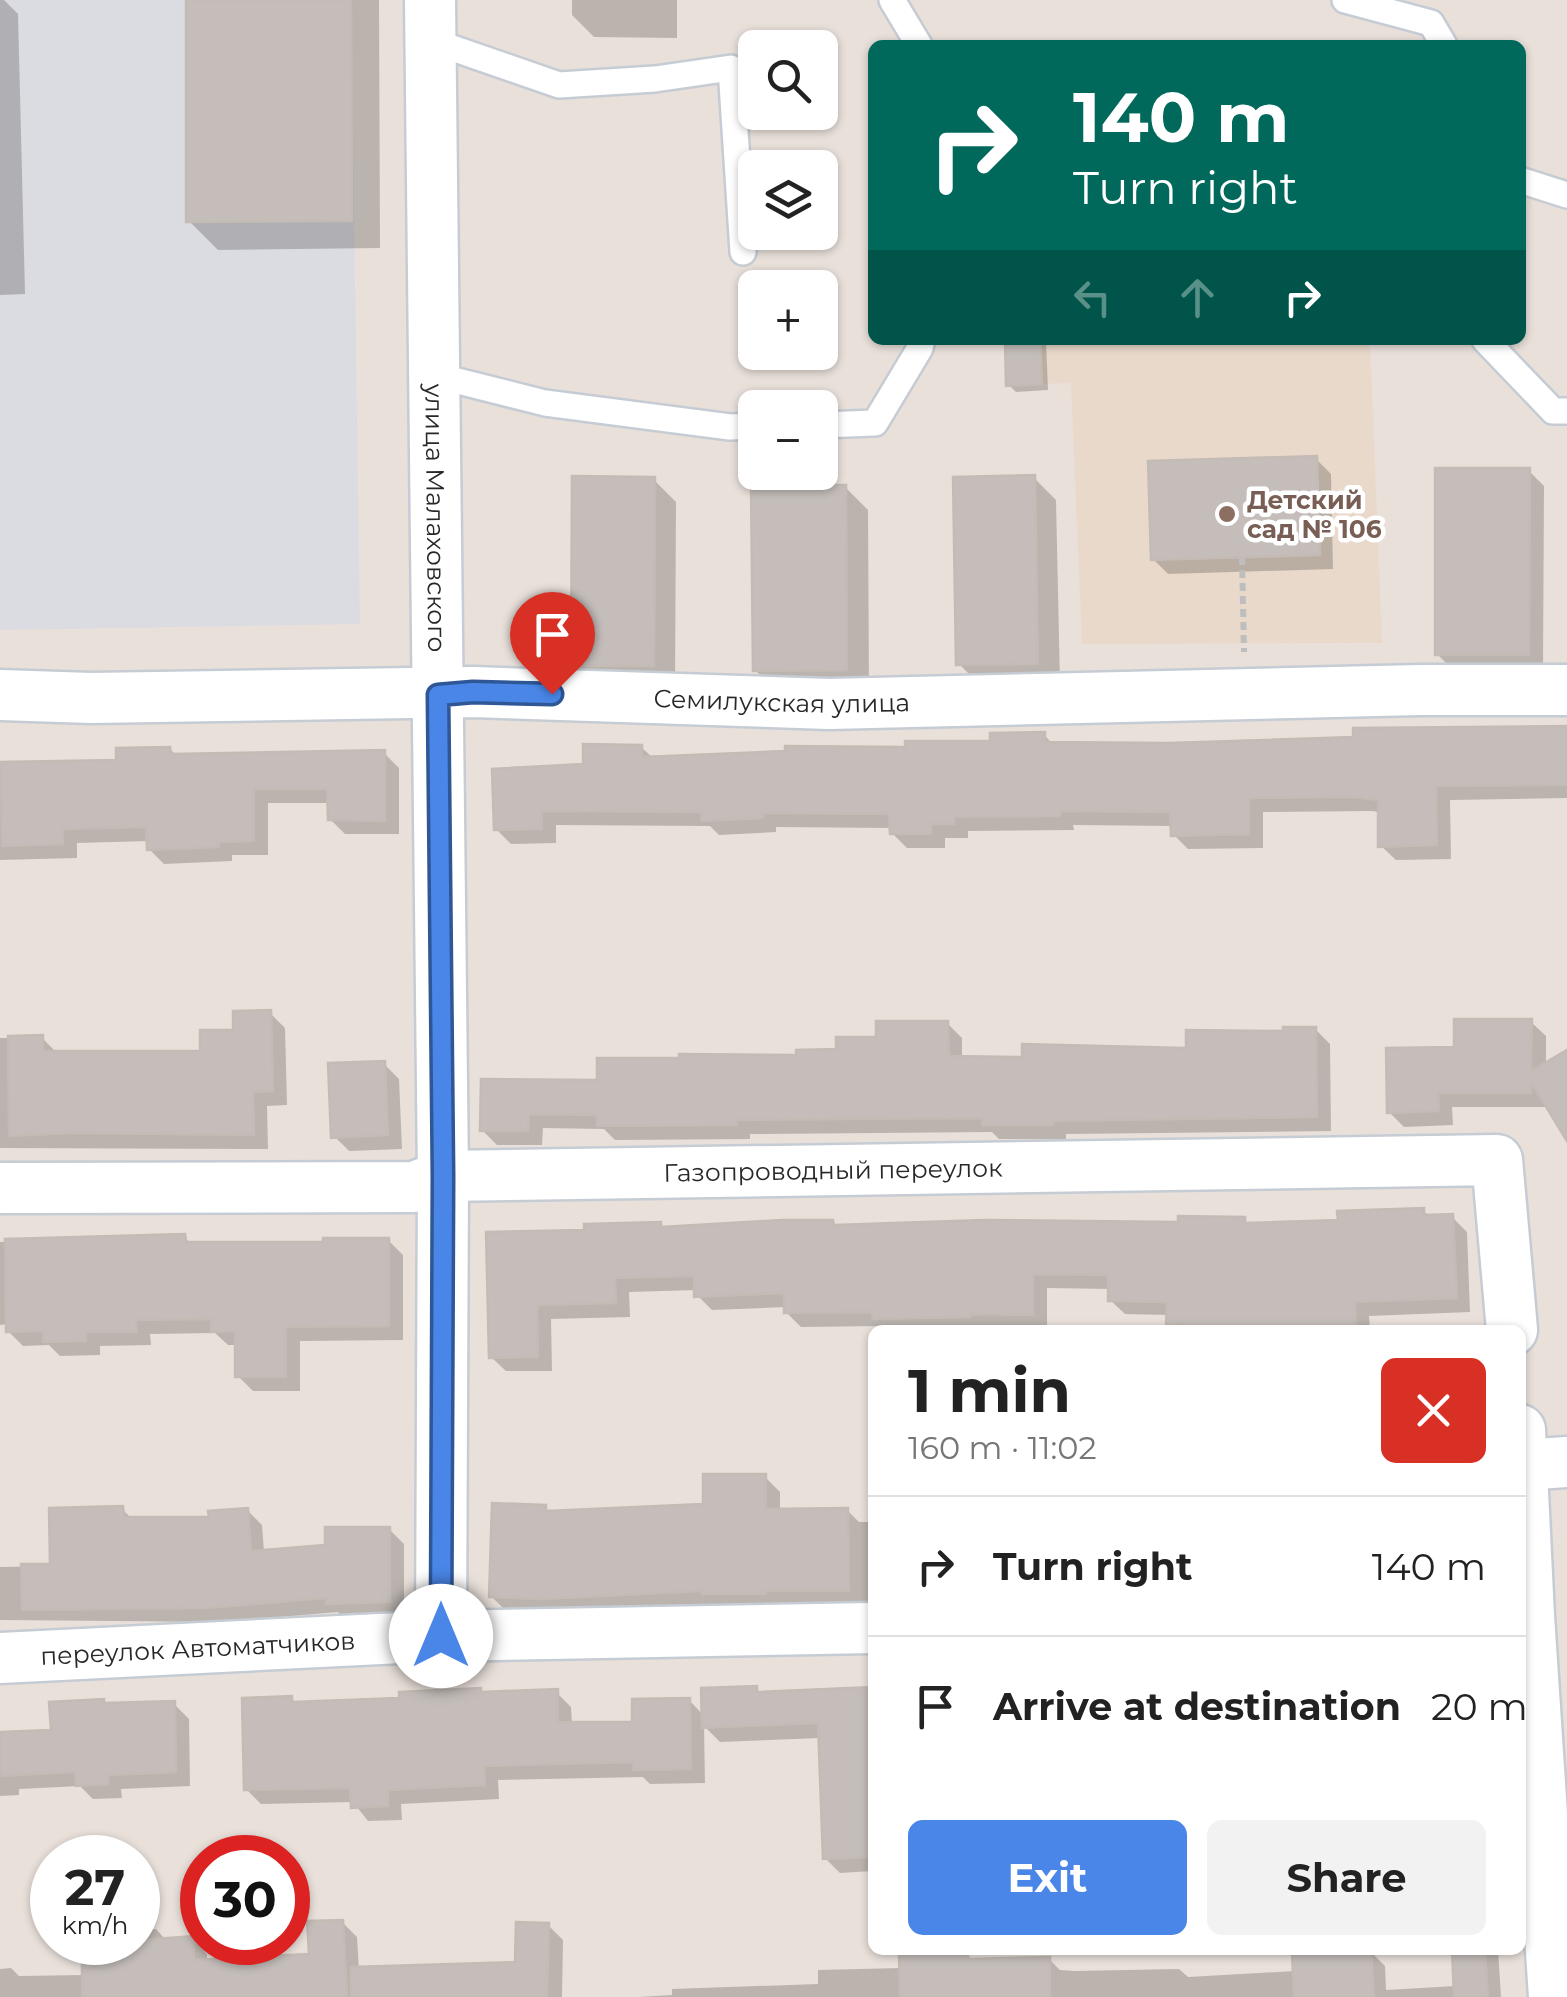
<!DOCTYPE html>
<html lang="en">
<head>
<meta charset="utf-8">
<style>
  :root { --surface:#fff; --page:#f2f2f2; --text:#222; --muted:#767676; --line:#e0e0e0; --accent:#4986e7 }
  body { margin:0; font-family:Montserrat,sans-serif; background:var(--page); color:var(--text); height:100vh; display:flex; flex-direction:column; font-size:38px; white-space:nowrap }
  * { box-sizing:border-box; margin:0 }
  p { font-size:32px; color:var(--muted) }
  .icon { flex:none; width:55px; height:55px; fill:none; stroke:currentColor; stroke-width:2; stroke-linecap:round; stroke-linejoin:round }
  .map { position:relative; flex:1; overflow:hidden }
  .sheet { position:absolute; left:868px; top:1325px; width:658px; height:630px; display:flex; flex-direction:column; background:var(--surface); border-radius:15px; box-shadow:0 2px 8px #0004 }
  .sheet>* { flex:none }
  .top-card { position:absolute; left:868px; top:40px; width:658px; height:305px; border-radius:15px; box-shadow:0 2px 8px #0004; background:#00695c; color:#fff; overflow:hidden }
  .controls { position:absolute; left:738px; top:30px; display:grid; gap:20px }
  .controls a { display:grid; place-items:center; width:100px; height:100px; border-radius:15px; background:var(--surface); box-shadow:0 2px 8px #0004; font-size:50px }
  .speed { position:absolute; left:30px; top:1835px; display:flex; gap:20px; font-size:50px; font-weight:700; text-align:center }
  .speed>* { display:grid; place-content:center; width:130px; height:130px; border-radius:50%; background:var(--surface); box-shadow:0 2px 8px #0004; line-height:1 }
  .speed small { font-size:25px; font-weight:400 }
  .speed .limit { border:15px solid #d22; background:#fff; color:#111 }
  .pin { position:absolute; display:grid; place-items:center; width:85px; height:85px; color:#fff; margin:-102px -42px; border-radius:50% 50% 50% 0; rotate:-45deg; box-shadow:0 0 10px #0007 }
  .pin .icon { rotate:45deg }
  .me { position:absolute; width:110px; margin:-55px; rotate:0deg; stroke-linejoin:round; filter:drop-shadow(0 0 8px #0008) }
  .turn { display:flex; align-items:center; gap:35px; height:210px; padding:0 40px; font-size:45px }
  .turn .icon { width:130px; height:130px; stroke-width:2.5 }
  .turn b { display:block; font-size:70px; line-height:85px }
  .lanes { display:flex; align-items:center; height:95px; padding:0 40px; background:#0003; justify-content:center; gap:50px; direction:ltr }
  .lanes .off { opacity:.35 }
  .round { display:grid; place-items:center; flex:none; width:105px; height:105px; border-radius:15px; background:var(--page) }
  .head { display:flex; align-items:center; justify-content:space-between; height:170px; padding:0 40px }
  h1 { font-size:60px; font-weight:700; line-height:75px }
  .button { display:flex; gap:20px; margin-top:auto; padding:20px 40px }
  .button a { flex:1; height:115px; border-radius:15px; background:var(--accent); color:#fff; font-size:40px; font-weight:700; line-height:115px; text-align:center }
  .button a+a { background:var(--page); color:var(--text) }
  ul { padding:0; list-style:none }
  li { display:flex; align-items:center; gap:30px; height:140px; padding:0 40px; border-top:2px solid var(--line) }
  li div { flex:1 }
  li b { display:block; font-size:38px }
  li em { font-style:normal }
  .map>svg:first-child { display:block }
  .industrial { fill:#dbdbe2 }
  .education { fill:#e9d9cb }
  .shadow { fill:#0003 }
  .building { fill:#c4bdba; stroke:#c4bbb4; stroke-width:2.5 }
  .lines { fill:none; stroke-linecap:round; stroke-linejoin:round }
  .lane-casing { stroke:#c6ccd4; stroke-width:30 }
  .street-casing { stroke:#c6ccd4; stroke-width:55 }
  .path { stroke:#bebebe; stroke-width:6; stroke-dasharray:8 5; stroke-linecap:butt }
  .lane { stroke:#fff; stroke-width:25 }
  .street { stroke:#fff; stroke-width:50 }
  .route-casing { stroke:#2f5796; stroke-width:25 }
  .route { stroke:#4986e7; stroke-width:18 }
  .education-dot { fill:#8d6e63; stroke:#fff; stroke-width:4 }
  .labels { text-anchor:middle; stroke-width:9; stroke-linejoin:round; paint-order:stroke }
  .education-label { font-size:25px; font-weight:bold; fill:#785e54; stroke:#fff; text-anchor:start }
  .street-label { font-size:25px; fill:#282828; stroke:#fff }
</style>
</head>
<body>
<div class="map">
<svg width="1567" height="1997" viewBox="0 0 1567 1997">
  <rect width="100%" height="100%" fill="#e9e0da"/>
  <polygon class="industrial" points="0,0 351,0 360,624 0,630"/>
  <polygon class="education" points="1040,340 1370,340 1382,643 1082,644 1071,383 1042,384"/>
  <g class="shadow">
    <polygon points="0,0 4,0 18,14 25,294 0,295"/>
    <polygon points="188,0 379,0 380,248 218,250 189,221"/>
    <polygon points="572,0 677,0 677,38 594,37 572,15"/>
    <polygon points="1007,340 1046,340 1048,390 1016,392 1009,385"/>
    <polygon points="1316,459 1331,474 1333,569 1168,574 1153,559"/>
    <polygon points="1529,471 1544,486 1543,669 1452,669 1437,654"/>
    <polygon points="1034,478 1056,500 1060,685 981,686 959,664"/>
    <polygon points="654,480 676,502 675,688 596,688 574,665"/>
    <polygon points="845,487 868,510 869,692 778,693 755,670"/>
    <polygon points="1567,731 1567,798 1450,800 1451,859 1396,860 1381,846 1380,812 1371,811 1263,812 1263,848 1188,849 1173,834 1173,826 1073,825 1074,830 968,831 968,838 945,838 945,848 907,848 892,833 892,828 776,827 776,832 719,835 710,826 556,825 556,843 511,844 496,829 586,767 641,747 654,759 907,750 992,744 1044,735 1054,745 1169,746"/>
    <polygon points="170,749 177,756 384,753 399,768 399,834 345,834 330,819 330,803 268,803 268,855 232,855 232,861 164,864 149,849 149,841 77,843 77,858 0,860 0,764 119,762"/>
    <polygon points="270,1013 285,1028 287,1105 267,1106 268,1149 0,1148 0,1038 42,1038 58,1054 203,1054"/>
    <polygon points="1531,1022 1546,1036 1546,1066 1567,1052 1567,1133 1545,1100 1545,1107 1452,1107 1453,1125 1404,1127 1389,1112 1456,1049"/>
    <polygon points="947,1023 962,1038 962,1059 1024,1059 1189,1050 1315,1029 1330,1044 1331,1131 1066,1134 1066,1139 999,1139 992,1132 750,1134 750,1139 615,1140 604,1129 543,1128 542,1145 497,1145 482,1130 600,1083 838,1051"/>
    <polygon points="384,1064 399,1079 402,1149 349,1151 334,1136"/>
    <polygon points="1423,1210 1430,1218 1452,1217 1467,1232 1470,1312 1369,1316 1370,1330 1174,1330 1169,1324 1169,1315 1125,1314 1110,1300 1111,1289 1047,1288 1047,1329 887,1330 883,1326 801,1327 786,1312 786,1307 712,1310 697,1295 697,1290 629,1292 630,1317 551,1319 552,1371 506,1371 491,1357 587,1233 660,1224 665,1229 832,1222 838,1227 1180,1224 1244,1220 1250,1225 1340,1222"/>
    <polygon points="184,1237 192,1245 325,1245 388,1240 403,1255 403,1340 300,1341 300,1391 253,1391 238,1376 238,1345 228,1345 215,1333 150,1334 151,1345 100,1346 100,1355 60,1356 49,1345 23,1346 8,1331 8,1324 0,1325 0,1242"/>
    <polygon points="765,1477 780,1492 780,1511 847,1510 859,1522 872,1522 872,1604 779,1605 779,1608 720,1608 717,1605 559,1613 506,1611 491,1596 545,1508 551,1513 705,1506"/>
    <polygon points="122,1509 133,1520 212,1519 247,1510 262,1525 264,1552 327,1547 389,1529 404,1544 404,1616 343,1618 338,1612 224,1622 0,1620 0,1567 52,1566"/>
    <polygon points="756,1688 762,1694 872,1690 872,1871 840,1873 825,1858 821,1738 720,1742 704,1726 705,1783 650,1784 643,1777 498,1780 499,1799 401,1804 402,1820 368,1821 353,1802 261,1804 246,1789 291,1699 297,1705 556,1692 571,1707 572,1725 635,1725 689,1700 704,1716"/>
    <polygon points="103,1701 107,1705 174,1704 189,1719 190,1786 121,1789 122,1798 93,1799 80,1786 19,1789 19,1795 0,1796 0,1734 53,1732"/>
    <polygon points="342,1922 357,1937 359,1970 518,1965 548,1925 563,1940 562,1997 0,1997 0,1969 11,1968 19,1976 84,1975 138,1942 138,1931 156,1929 166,1940 192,1939 207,1954 207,1962 312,1957"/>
    <polygon points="1454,1950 1498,1950 1501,1997 638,1997 672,1995 672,1989 818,1984 818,1970 902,1968 967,1955 973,1961 1049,1959 1060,1970 1075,1971 1179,1969 1188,1977 1295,1971 1370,1951 1385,1966 1386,1990 1456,1986"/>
  </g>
  <g class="building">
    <polygon points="186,0 351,0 352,221 186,222"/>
    <polygon points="1005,340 1040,340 1042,384 1006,386"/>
    <polygon points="1317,456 1320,555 1151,560 1148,461"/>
    <polygon points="1435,468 1530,468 1529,655 1435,655"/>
    <polygon points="1035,475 1038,664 956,665 953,477"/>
    <polygon points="572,476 655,477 654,666 571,666"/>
    <polygon points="751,485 846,485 847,670 753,671"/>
    <polygon points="1567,726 1567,785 1436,786 1437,845 1378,847 1378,800 1354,797 1249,798 1249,834 1171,836 1170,812 1060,811 1060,816 954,817 954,824 931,824 931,834 890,834 889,814 762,813 763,818 702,821 701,812 542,811 542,829 494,830 492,769 583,764 583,744 642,745 642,757 785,751 785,746 905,747 905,741 990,741 990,733 1045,732 1045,742 1169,743 1353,737 1353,728"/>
    <polygon points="170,747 171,754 385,750 385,821 328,820 327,789 254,789 254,841 219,842 219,847 147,850 146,827 63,829 63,844 2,846 1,762 116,760 116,748"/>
    <polygon points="271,1010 273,1091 253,1092 254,1135 73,1133 9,1136 8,1036 43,1035 43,1051 200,1051 200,1030 233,1030 233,1011"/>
    <polygon points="1454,1019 1532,1019 1531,1071 1567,1050 1567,1141 1531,1082 1531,1093 1438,1093 1439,1111 1387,1113 1386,1048 1454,1047"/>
    <polygon points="876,1021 948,1021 949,1056 1022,1057 1022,1044 1186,1048 1186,1030 1283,1031 1283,1027 1316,1027 1317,1117 1053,1121 1053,1125 982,1125 982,1118 737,1120 737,1125 597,1126 597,1115 529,1114 528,1131 480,1131 481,1079 597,1080 597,1058 679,1058 679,1054 796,1055 796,1050 836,1049 836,1037 876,1037"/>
    <polygon points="385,1061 388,1135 331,1138 328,1063"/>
    <polygon points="1424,1208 1424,1215 1453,1214 1457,1298 1355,1302 1356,1330 1166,1325 1167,1302 1108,1301 1108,1275 1033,1274 1033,1315 970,1314 970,1317 873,1319 872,1312 784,1313 784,1293 694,1297 694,1276 615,1278 616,1303 537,1305 538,1357 489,1358 486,1232 584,1230 584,1224 661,1222 661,1227 782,1220 833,1220 834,1225 984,1220 1178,1222 1178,1216 1245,1217 1245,1223 1338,1220 1337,1211"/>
    <polygon points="185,1234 186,1242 323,1242 323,1238 389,1238 389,1326 286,1327 286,1377 235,1377 235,1331 211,1332 211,1319 136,1320 137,1332 86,1332 86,1341 43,1342 43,1331 6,1332 5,1239"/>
    <polygon points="703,1474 766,1474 766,1509 848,1508 849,1591 765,1591 765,1594 702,1594 702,1591 542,1599 489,1597 492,1503 546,1505 546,1511 703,1504"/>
    <polygon points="123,1506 124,1517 209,1517 208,1511 248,1508 251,1551 325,1545 325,1527 390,1527 390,1602 326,1604 326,1598 207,1608 22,1610 21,1564 50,1564 49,1508"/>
    <polygon points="757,1686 757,1692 872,1687 872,1857 823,1859 818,1723 702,1728 701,1688"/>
    <polygon points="481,1688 481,1692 558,1689 558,1722 632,1722 632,1699 690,1698 691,1769 633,1770 633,1762 484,1766 485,1785 388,1790 388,1806 351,1808 350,1788 244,1790 242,1698 292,1696 292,1702 399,1698 399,1692"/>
    <polygon points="104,1699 104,1703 175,1701 176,1772 108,1775 108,1784 76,1786 75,1772 0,1776 0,1732 51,1730 49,1702"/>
    <polygon points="343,1920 347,1997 82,1997 82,1952 118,1953 118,1942 193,1936 194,1960 309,1954 307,1921"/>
    <polygon points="516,1922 549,1923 547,1997 351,1997 351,1967 515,1962"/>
    <polygon points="1371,1950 1374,1997 1294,1997 1292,1953"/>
    <polygon points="1452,1950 1485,1950 1488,1997 1454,1997"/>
    <polygon points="968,1952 968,1959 1050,1957 1050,1997 900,1997 899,1954"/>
  </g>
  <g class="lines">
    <g class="lane-casing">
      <g id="lane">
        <polyline points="892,0 919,45"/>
        <polyline points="1345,0 1431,23 1444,45"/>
        <polyline points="429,40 559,85 655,79 731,68 743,252"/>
        <polyline points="1520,180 1567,195"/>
        <polyline points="1485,340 1553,411 1567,411"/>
        <polyline points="434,375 545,403 730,427 755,426"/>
        <polyline points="820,425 875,423 920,348 922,340"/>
      </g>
    </g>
    <g class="street-casing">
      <g id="street">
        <path id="s1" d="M 430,0 L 443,1176 L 441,1636"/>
        <path id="s2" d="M 0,695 L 91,698 L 473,692 L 829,704 L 1420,690 L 1567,690"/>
        <path id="s3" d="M 0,1188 L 414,1187 L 443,1176 L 1497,1160 L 1512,1330"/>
        <polyline points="1520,1430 1529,1616 1554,1997"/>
        <polyline points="1523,1465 1567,1462"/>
        <path id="s4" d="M 0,1658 L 441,1636 L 872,1628"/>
      </g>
    </g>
    <polyline class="path" points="1242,557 1244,652"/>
    <use href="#lane" class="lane"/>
    <use href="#street" class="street"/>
  </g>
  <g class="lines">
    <g class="route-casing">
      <polyline id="route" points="441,1636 443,1176 438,695 473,692 552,694"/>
    </g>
    <use href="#route" class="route"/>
  </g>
  <circle class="education-dot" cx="1227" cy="514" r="10"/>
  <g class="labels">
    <g class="education-label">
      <text x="1247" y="509">Детский<tspan x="1247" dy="29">сад № 106</tspan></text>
    </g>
    <g class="street-label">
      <text dy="9" stroke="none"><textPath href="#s1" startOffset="518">улица Малаховского</textPath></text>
      <text dy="9" stroke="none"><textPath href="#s2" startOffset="782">Семилукская улица</textPath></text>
      <text dy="9" stroke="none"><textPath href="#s3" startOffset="835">Газопроводный переулок</textPath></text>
      <text dy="9" stroke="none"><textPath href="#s4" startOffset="198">переулок Автоматчиков</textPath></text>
    </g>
  </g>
</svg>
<div class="controls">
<a><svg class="icon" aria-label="search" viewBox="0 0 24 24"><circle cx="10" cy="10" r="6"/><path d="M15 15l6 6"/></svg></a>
<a><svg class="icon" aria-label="layers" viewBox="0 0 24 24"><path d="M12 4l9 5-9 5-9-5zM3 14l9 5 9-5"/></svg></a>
<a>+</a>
<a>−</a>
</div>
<div class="speed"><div>27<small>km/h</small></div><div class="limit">30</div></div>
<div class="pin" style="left:552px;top:694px;background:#d93025"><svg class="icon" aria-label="arrive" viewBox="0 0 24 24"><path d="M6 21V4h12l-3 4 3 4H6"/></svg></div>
<svg class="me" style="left:441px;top:1636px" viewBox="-20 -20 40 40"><circle r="19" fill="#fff"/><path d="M0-13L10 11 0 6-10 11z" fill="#4986e7"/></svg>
<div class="top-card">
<div class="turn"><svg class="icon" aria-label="right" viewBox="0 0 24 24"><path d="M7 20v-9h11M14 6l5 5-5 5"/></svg><div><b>140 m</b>Turn right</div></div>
<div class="lanes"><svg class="icon off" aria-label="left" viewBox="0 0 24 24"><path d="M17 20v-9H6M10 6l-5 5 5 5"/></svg><svg class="icon off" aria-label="ahead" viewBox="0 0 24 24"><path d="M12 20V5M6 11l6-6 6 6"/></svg><svg class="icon" aria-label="right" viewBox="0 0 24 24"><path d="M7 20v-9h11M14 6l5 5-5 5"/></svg></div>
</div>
<section class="sheet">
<div class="head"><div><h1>1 min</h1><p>160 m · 11:02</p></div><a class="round" style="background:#d93025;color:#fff"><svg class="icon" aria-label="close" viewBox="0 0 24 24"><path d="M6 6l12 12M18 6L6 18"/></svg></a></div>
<ul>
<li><svg class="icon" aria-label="right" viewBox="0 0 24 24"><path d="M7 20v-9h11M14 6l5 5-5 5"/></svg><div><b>Turn right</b></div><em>140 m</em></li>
<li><svg class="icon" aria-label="arrive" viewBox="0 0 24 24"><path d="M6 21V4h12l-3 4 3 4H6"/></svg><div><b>Arrive at destination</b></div><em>20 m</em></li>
</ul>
<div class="button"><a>Exit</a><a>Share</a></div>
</section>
</div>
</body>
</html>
